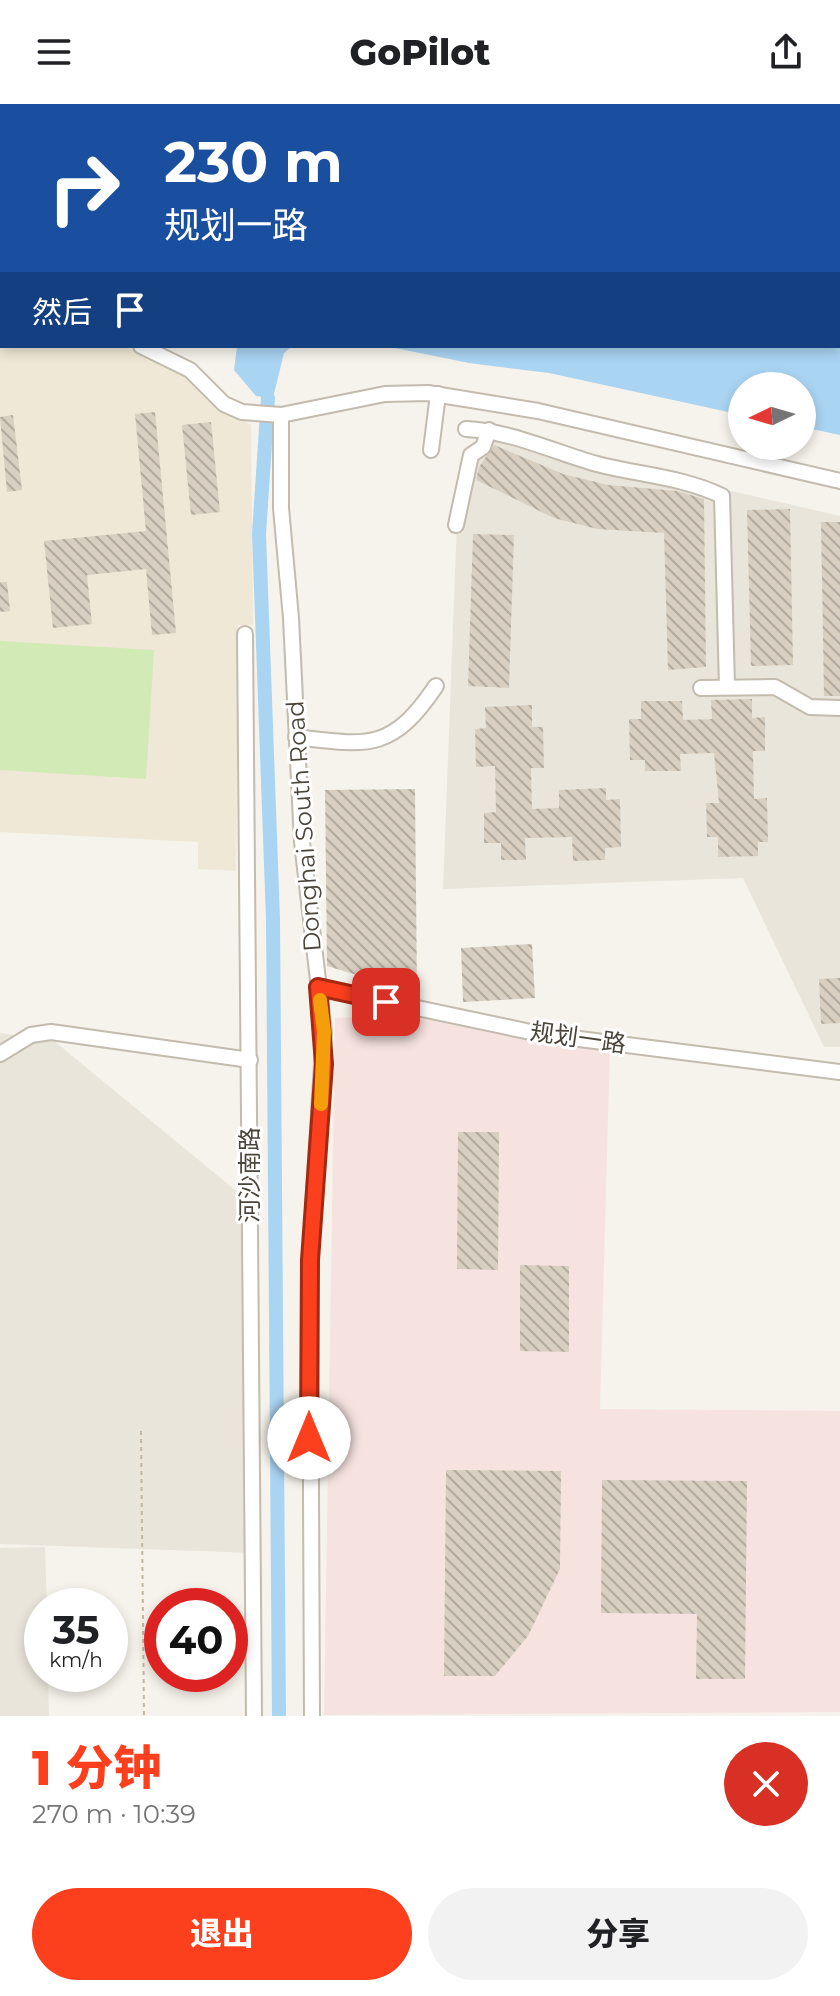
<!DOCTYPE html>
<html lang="zh">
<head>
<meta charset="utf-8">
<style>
  :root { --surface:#fff; --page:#f2f2f2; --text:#202124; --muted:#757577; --accent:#fc3f1d }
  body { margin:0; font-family:Montserrat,"Noto Sans SC",sans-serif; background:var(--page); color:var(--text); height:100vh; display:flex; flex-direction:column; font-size:30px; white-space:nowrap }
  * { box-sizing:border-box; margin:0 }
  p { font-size:26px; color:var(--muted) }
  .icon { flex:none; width:44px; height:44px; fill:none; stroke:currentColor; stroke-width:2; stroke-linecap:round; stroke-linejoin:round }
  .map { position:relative; height:1612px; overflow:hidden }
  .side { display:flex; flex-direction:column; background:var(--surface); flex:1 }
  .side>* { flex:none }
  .banner { position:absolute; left:0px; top:0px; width:840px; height:244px; box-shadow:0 4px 12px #0003; background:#1a4fa0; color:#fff; overflow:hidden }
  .needle { width:52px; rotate:265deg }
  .fabs { position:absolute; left:728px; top:268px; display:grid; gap:16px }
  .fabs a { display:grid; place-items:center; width:88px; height:88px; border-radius:50%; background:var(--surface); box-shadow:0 4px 12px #0003; font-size:40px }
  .speed { position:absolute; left:24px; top:1484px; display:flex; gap:16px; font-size:40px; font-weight:700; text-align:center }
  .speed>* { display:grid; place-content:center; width:104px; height:104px; border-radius:50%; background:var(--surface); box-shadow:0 4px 12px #0003; line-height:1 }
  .speed small { font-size:20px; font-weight:400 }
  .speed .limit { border:12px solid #d22; background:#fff; color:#111 }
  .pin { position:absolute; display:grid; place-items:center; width:68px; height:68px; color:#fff; margin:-34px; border-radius:16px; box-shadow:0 4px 12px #0006 }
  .me { position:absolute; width:88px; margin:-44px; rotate:0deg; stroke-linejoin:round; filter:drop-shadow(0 0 6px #0008) }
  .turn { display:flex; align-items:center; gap:28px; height:168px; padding:0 32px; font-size:36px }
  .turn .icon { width:104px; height:104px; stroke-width:2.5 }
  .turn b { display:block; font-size:56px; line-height:68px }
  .then { display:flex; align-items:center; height:76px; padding:0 32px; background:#0003; gap:16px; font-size:30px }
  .round { display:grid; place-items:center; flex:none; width:84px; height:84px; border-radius:42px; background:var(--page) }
  .overview { display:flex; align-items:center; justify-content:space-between; height:136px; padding:0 32px }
  h1 { font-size:48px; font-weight:800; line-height:60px; color:var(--accent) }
  .action { display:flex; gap:16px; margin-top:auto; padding:16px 32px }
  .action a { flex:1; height:92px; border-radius:48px; background:var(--accent); color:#fff; font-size:32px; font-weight:800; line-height:92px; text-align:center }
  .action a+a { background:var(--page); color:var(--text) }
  header { display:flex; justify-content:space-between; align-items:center; height:104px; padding:0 32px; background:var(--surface); font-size:36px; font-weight:800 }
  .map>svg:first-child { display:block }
  .residential { fill:#eae5da }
  .education { fill:#efe8d6 }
  .medical { fill:#f6e3e0 }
  .pitch { fill:#d2eab5 }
  .water { fill:#a9d4f2 }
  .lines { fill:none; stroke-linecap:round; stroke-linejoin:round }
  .canal { stroke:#a9d4f2; stroke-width:14 }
  .building { fill:url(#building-back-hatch) }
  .minor-casing { stroke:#c2bbae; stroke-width:18 }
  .path { stroke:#c4b79f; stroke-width:2; stroke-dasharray:4 4; stroke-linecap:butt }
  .minor { stroke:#fff; stroke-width:14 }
  .route-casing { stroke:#a42913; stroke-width:20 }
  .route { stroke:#fc3f1d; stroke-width:14 }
  .slow { stroke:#f59e0b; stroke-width:14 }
  .labels { text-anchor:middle; stroke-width:6; stroke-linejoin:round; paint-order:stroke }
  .street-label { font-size:24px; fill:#4b4439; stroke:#fff }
</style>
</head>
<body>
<header><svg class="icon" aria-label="menu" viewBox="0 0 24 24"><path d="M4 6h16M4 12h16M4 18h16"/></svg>GoPilot<svg class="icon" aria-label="share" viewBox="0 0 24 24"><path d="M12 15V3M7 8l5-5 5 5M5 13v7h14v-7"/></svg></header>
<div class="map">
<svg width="840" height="1612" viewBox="0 0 840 1612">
  <defs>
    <pattern id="building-back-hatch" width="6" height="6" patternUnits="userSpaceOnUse" patternTransform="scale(2)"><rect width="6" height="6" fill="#d8cfc1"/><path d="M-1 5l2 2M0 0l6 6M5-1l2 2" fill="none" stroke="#b1aa9e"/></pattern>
  </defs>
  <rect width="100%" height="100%" fill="#f6f3ec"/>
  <g class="residential">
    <polygon points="493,332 840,412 840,943 824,943 743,774 443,785 458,391"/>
    <polygon points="0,929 54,937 246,1095 254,1449 0,1440"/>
    <polygon points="45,1443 47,1502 42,1502 42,1570 48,1570 49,1612 0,1612 0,1444"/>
  </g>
  <polygon class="education" points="0,215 2,242 124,242 183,270 207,296 251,321 253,521 238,521 236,767 198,765 198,738 0,728"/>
  <polygon class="medical" points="396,911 610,943 600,1305 840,1307 840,1608 324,1611 335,914"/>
  <polygon class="pitch" points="0,537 154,546 146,675 0,666"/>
  <g class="water">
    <polygon points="0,0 840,0 840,331 802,323 802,282 742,282 742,311 549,269 469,259 385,242 838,242 838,2 2,2 2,155"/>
    <polygon points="237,242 292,242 284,249 273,294 256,292 234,266"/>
  </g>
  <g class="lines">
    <polyline class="canal" points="268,294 259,430 273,815 279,1612"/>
  </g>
  <g class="building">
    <polygon points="155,308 176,529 152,531 146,465 87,471 92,520 53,524 44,437 146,427 135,310"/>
    <polygon points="13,311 22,386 7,388 0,313"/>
    <polygon points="211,318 220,408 191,411 182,321"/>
    <polygon points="494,341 563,370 608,381 677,387 704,395 706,563 668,566 664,429 597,425 554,414 476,376 479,363"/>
    <polygon points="790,405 793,561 751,562 747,406"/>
    <polygon points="821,418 840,418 840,592 824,592"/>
    <polygon points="473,430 514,431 509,584 468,582"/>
    <polygon points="0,478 7,478 10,507 0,508"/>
    <polygon points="752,595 752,614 765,613 765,647 753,647 754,695 767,694 768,738 758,738 758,752 718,753 718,733 707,733 706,699 719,699 714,649 680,650 681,667 645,667 645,656 630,656 629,615 641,615 641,597 682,597 683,616 712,615 711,596"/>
    <polygon points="532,601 532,623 543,623 544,664 531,664 532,705 559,704 559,686 606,684 606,696 620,695 621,743 605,744 605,756 573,757 572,733 525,734 526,756 501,756 501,739 484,739 484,709 496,708 495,662 476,663 475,625 486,624 485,603"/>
    <polygon points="415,685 417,889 327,862 325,686"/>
    <polygon points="532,840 535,894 463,898 461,844"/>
    <polygon points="840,874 840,919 821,920 819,875"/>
    <polygon points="458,1028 499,1028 498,1166 457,1165"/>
    <polygon points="520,1161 569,1162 569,1248 520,1247"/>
    <polygon points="446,1366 561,1367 560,1465 528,1532 495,1572 444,1572"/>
    <polygon points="602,1376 747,1377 745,1575 696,1575 697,1510 601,1509"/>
  </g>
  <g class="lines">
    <g class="minor-casing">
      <g id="minor">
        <polyline points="0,207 2,207"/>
        <polyline points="141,242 190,266 224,300 242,308 281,311 385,290 428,289 538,307 840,377"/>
        <polyline points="281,311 281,404 291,514 302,738 324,928 310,1156 312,1612"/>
        <path d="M 466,325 C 511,327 554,348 597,360 C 639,371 683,373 722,392 L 727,583"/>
        <polyline points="431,346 438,290"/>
        <polyline points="456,421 471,351 483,343 489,326"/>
        <polyline points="245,530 254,1612"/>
        <polyline points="701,584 775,583 810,603 840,604"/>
        <path d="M 296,633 C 369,642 392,647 436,582"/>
        <polyline points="318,883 540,930 840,968"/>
        <polyline points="0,950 31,931 51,928 250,956"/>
      </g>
    </g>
    <polyline class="path" points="141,1327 144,1612"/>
    <use href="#minor" class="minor"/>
  </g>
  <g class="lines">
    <g class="route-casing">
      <polyline id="route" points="309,1334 310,1156 324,960 318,883 386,898"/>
    </g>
    <use href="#route" class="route"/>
    <polyline class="slow" points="320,896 324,928 321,1000"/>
  </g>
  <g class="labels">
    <g class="street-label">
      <text transform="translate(304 722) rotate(-94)" y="8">Donghai South Road</text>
      <text transform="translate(578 934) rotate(8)" y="8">规划一路</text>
      <text transform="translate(250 1071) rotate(-90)" y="8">河沙南路</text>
    </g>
  </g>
</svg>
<div class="fabs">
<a><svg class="needle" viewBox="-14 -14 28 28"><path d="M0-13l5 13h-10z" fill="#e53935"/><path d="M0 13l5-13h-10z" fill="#757577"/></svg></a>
</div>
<div class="speed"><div>35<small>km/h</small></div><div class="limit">40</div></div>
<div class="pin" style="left:386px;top:898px;background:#d93025"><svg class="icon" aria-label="arrive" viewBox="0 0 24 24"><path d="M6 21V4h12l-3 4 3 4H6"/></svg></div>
<svg class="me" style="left:309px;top:1334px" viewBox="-20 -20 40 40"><circle r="19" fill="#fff"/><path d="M0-13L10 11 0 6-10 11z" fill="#fc3f1d"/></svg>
<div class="banner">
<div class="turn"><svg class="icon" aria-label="right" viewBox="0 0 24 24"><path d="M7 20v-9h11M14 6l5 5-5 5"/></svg><div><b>230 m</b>规划一路</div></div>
<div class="then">然后<svg class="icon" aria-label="arrive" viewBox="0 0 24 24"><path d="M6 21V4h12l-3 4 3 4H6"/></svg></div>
</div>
</div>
<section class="side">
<div class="overview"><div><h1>1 分钟</h1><p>270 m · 10:39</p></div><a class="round" style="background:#d93025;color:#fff"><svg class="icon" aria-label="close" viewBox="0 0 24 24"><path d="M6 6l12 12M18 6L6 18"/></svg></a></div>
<div class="action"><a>退出</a><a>分享</a></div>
</section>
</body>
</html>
